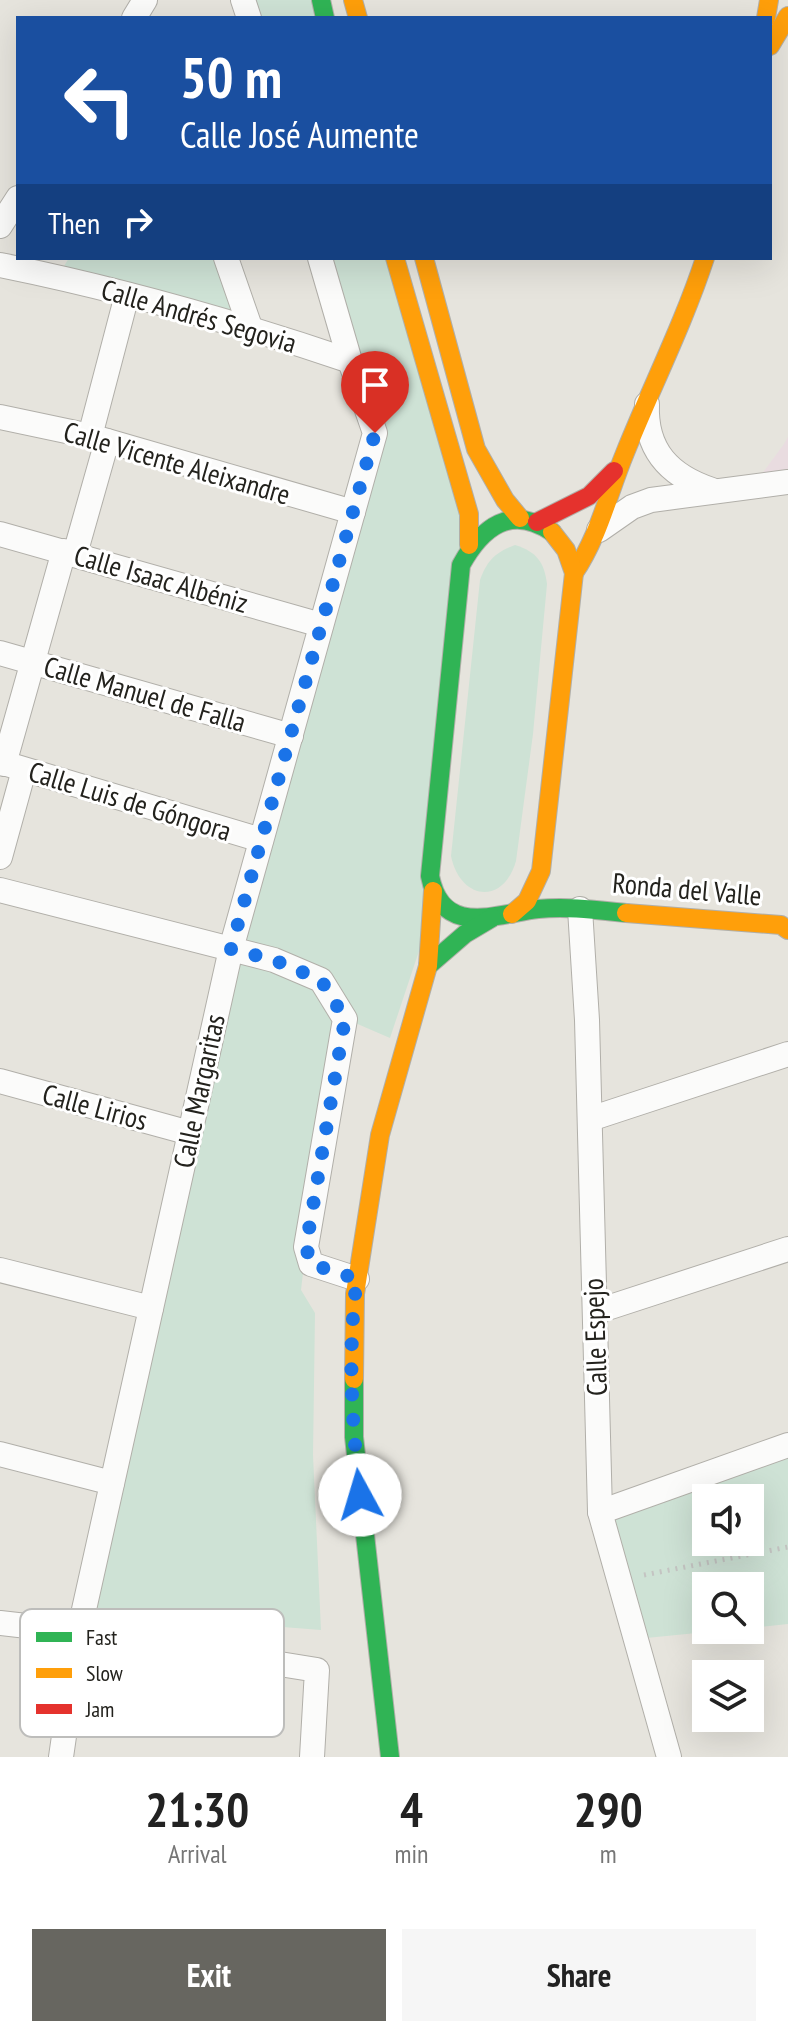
<!DOCTYPE html>
<html lang="en">
<head>
<meta charset="utf-8">
<style>
  :root { --surface:#fff; --page:#f6f6f6; --text:#222; --muted:#767676; --accent:#676660 }
  body { margin:0; font-family:"PT Sans Narrow",sans-serif; background:var(--page); color:var(--text); height:100vh; display:flex; flex-direction:column; font-size:30px; white-space:nowrap }
  * { box-sizing:border-box; margin:0 }
  p { font-size:26px; color:var(--muted) }
  .icon { flex:none; width:44px; height:44px; fill:none; stroke:currentColor; stroke-width:2; stroke-linecap:round; stroke-linejoin:round }
  .map { position:relative; height:1757px; overflow:hidden }
  .details { display:flex; flex-direction:column; background:var(--surface); flex:1 }
  .details>* { flex:none }
  .banner { position:absolute; left:16px; top:16px; width:756px; height:244px; border-radius:0px; box-shadow:0 8px 32px #0002; background:#1a4fa0; color:#fff; overflow:hidden }
  .controls { position:absolute; left:692px; top:1484px; display:grid; gap:16px }
  .controls a { display:grid; place-items:center; width:72px; height:72px; border-radius:0px; background:var(--surface); box-shadow:0 8px 32px #0002; font-size:40px }
  .pin { position:absolute; display:grid; place-items:center; width:68px; height:68px; color:#fff; margin:-82px -34px; border-radius:50% 50% 50% 0; rotate:-45deg; box-shadow:0 0 8px #0007 }
  .pin .icon { rotate:45deg }
  .me { position:absolute; width:88px; margin:-44px; rotate:354deg; stroke-linejoin:round; filter:drop-shadow(0 0 6px #0008) }
  .turn { display:flex; align-items:center; gap:28px; height:168px; padding:0 32px; font-size:36px }
  .turn .icon { width:104px; height:104px; stroke-width:2.5 }
  .turn b { display:block; font-size:56px; line-height:68px }
  .then { display:flex; align-items:center; height:76px; padding:0 32px; background:#0003; gap:16px; font-size:30px }
  .eta { display:flex; justify-content:space-evenly; align-items:center; height:136px; text-align:center }
  .eta b { font-size:48px; font-weight:800; line-height:56px }
  .action { display:flex; gap:16px; margin-top:auto; padding:16px 32px }
  .action a { flex:1; height:92px; border-radius:0px; background:var(--accent); color:#fff; font-size:32px; font-weight:800; line-height:92px; text-align:center }
  .action a+a { background:var(--page); color:var(--text) }
  .map>svg:first-child { display:block }
  .education { fill:#e9dce0 }
  .green { fill:#cee2d5; fill-rule:evenodd }
  .lines { fill:none; stroke-linecap:round; stroke-linejoin:round }
  .street-casing { stroke:#b1afa9; stroke-width:26 }
  .fast-casing { stroke:#b1afa9; stroke-width:20 }
  .slow-casing { stroke:#b1afa9; stroke-width:20 }
  .jam-casing { stroke:#b1afa9; stroke-width:20 }
  .path { stroke:#c4c4c2; stroke-width:5; stroke-dasharray:2 6; stroke-linecap:butt }
  .street { stroke:#fbfbfa; stroke-width:24 }
  .fast { stroke:#30b455; stroke-width:18 }
  .slow { stroke:#ff9f0a; stroke-width:18 }
  .jam { stroke:#e5322d; stroke-width:18 }
  .route { stroke:#1a73e8; stroke-width:14; stroke-dasharray:0 25.2 }
  .labels { text-anchor:middle; stroke-width:6; stroke-linejoin:round; paint-order:stroke }
  .street-label { font-size:28px; fill:#23221d; stroke:#fff }
  .key { fill:#fff; stroke:#bdbdbb; stroke-width:2 }
  .key-label { font-size:22px; fill:#23221d }
</style>
</head>
<body>
<div class="map">
<svg width="788" height="1757" viewBox="0 0 788 1757">
  <rect width="100%" height="100%" fill="#e6e4dd"/>
  <polygon class="education" points="788,437 788,482 753,486 784,444"/>
  <g class="green">
    <polygon points="244,0 323,0 328,18 249,18"/>
    <polygon points="69,258 226,258 250,327 58,276"/>
    <polygon points="320,258 392,258 469,545 429,921 390,1038 346,1019 306,1247 301,1290 315,1313 313,1455 321,1630 84,1611 231,949 375,434"/>
    <path d="M 515,545 C 537,552 544,562 547,584 L 533,734 L 516,861 C 503,906 460,900 451,856 L 480,580 C 487,560 496,552 515,545 Z"/>
    <path d="M 788,1445 L 788,1624 L 750,1628 L 750,1586 L 706,1586 L 706,1630 L 727,1630 L 636,1639 L 600,1512 ZM 706,1498 L 750,1498 L 750,1542 L 706,1542 Z"/>
  </g>
  <g class="lines">
    <g class="street-casing">
      <g id="street">
        <polyline points="243,0 249,18"/>
        <polyline points="134,18 145,0"/>
        <polyline points="0,226 18,198"/>
        <polyline points="226,258 250,327"/>
        <path d="M 0,265 C 119,289 235,322 350,361"/>
        <path d="M 647,404 C 645,451 670,476 712,490"/>
        <polyline points="0,417 90,436 353,512"/>
        <polyline points="90,436 127,295"/>
        <polyline points="599,530 632,507 651,500 788,482"/>
        <polyline points="0,534 321,625"/>
        <polyline points="75,554 107,441"/>
        <polyline points="0,653 291,736"/>
        <polyline points="0,762 261,840"/>
        <polyline points="4,764 64,551"/>
        <polyline points="0,857 24,770"/>
        <polyline points="0,890 274,960 321,980 345,1019 306,1247 311,1264 357,1279"/>
        <polyline points="580,909 587,1020 600,1512 669,1757"/>
        <polyline points="0,1081 190,1133"/>
        <polyline points="590,1119 788,1054"/>
        <polyline points="0,1270 151,1308"/>
        <polyline points="595,1312 788,1249"/>
        <polyline points="0,1454 112,1483"/>
        <polyline points="600,1512 788,1445"/>
        <polyline points="0,1623 79,1632 317,1670 312,1757"/>
        <polyline points="61,1757 79,1632 231,949 375,433 350,361 320,258"/>
      </g>
    </g>
    <g class="fast-casing">
      <g id="fast">
        <polyline points="321,0 325,18"/>
        <path d="M 552,532 C 511,504 482,527 461,565 L 430,876 C 442,938 496,914 538,909 C 567,906 597,910 626,913"/>
        <polyline points="428,966 465,934 492,918"/>
        <polyline points="354,1379 354,1437 390,1757"/>
      </g>
    </g>
    <g class="slow-casing">
      <g id="slow">
        <polyline points="353,0 358,18"/>
        <polyline points="766,18 769,0"/>
        <polyline points="770,46 788,16"/>
        <polyline points="395,258 469,514 469,545"/>
        <polyline points="424,258 476,449 505,500 520,518"/>
        <path d="M 574,573 C 599,536 608,494 625,453 C 651,388 683,325 705,258"/>
        <polyline points="626,913 781,925 788,930"/>
        <polyline points="512,914 527,901 541,871 574,573 566,550 552,532"/>
        <polyline points="354,1379 355,1294 380,1135 428,966 433,891"/>
      </g>
    </g>
    <g class="jam-casing">
      <polyline id="jam" points="537,522 589,496 614,471"/>
    </g>
    <polyline class="path" points="644,1575 788,1547"/>
    <use href="#street" class="street"/>
    <use href="#fast" class="fast"/>
    <use href="#slow" class="slow"/>
    <use href="#jam" class="jam"/>
  </g>
  <g class="lines">
    <path class="route" d="M 360,1495 C 352,1424 347,1350 357,1279 L 311,1264 L 306,1247 L 345,1019 L 321,980 L 274,960 L 231,949 L 375,433"/>
  </g>
  <g class="labels">
    <g class="street-label">
      <text transform="translate(199 316) rotate(16)" y="10">Calle Andrés Segovia</text>
      <text transform="translate(177 463) rotate(16)" y="10">Calle Vicente Aleixandre</text>
      <text transform="translate(161 579) rotate(16)" y="10">Calle Isaac Albéniz</text>
      <text transform="translate(145 694) rotate(16)" y="10">Calle Manuel de Falla</text>
      <text transform="translate(130 801) rotate(17)" y="10">Calle Luis de Góngora</text>
      <text transform="translate(687 889) rotate(5)" y="10">Ronda del Valle</text>
      <text transform="translate(199 1091) rotate(-78)" y="10">Calle Margaritas</text>
      <text transform="translate(95 1107) rotate(15)" y="10">Calle Lirios</text>
      <text transform="translate(595 1337) rotate(-92)" y="10">Calle Espejo</text>
    </g>
  </g>
  <rect x="20" y="1609" width="264" height="128" rx="12" class="key"/>
  <rect x="36" y="1632" width="36" height="10" fill="#30b455"/>
  <rect x="36" y="1668" width="36" height="10" fill="#ff9f0a"/>
  <rect x="36" y="1704" width="36" height="10" fill="#e5322d"/>
  <g class="key-label">
    <text x="86" y="1645">Fast</text>
    <text x="86" y="1681">Slow</text>
    <text x="86" y="1717">Jam</text>
  </g>
</svg>
<div class="controls">
<a><svg class="icon" aria-label="sound" viewBox="0 0 24 24"><path d="M4 9h4l5-4v14l-5-4H4zM17 9q2 3 0 6"/></svg></a>
<a><svg class="icon" aria-label="search" viewBox="0 0 24 24"><circle cx="10" cy="10" r="6"/><path d="M15 15l6 6"/></svg></a>
<a><svg class="icon" aria-label="layers" viewBox="0 0 24 24"><path d="M12 4l9 5-9 5-9-5zM3 14l9 5 9-5"/></svg></a>
</div>
<div class="pin" style="left:375px;top:433px;background:#d93025"><svg class="icon" aria-label="arrive" viewBox="0 0 24 24"><path d="M6 21V4h12l-3 4 3 4H6"/></svg></div>
<svg class="me" style="left:360px;top:1495px" viewBox="-20 -20 40 40"><circle r="19" fill="#fff"/><path d="M0-13L10 11 0 6-10 11z" fill="#1a73e8"/></svg>
<div class="banner">
<div class="turn"><svg class="icon" aria-label="left" viewBox="0 0 24 24"><path d="M17 20v-9H6M10 6l-5 5 5 5"/></svg><div><b>50 m</b>Calle José Aumente</div></div>
<div class="then">Then<svg class="icon" aria-label="right" viewBox="0 0 24 24"><path d="M7 20v-9h11M14 6l5 5-5 5"/></svg></div>
</div>
</div>
<section class="details">
<div class="eta">
<div><b>21:30</b><p>Arrival</p></div>
<div><b>4</b><p>min</p></div>
<div><b>290</b><p>m</p></div>
</div>
<div class="action"><a>Exit</a><a>Share</a></div>
</section>
</body>
</html>
